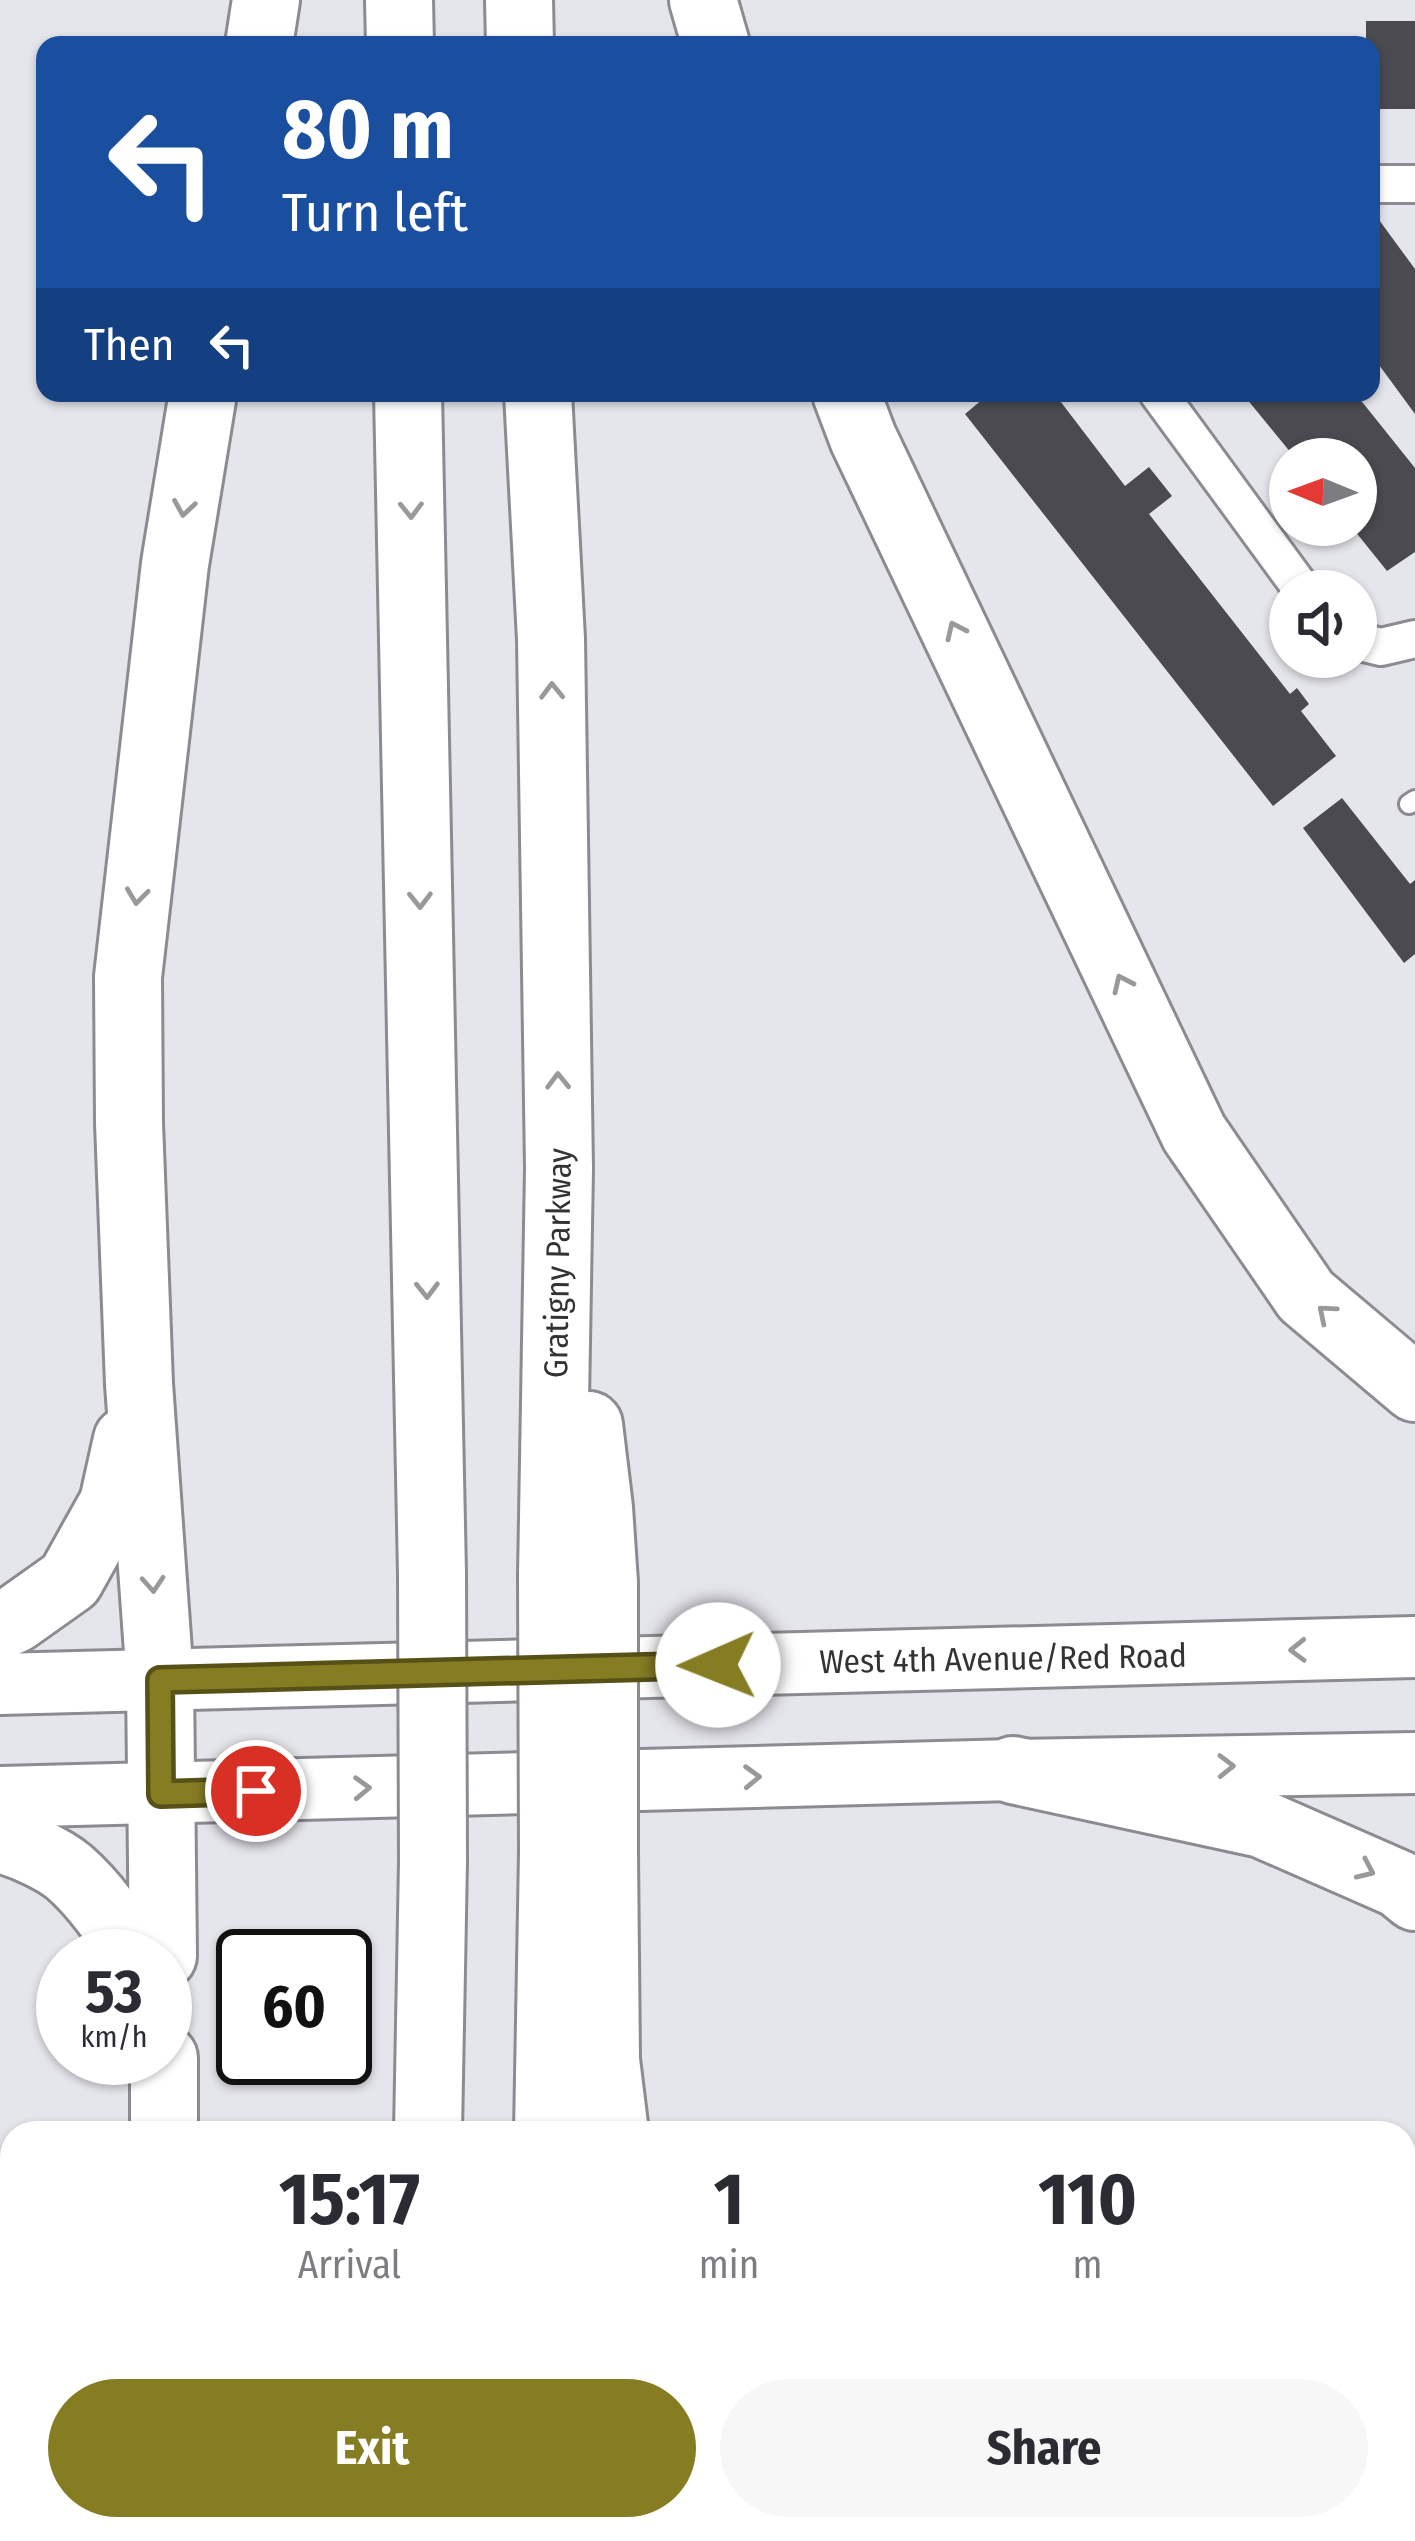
<!DOCTYPE html>
<html lang="en">
<head>
<meta charset="utf-8">
<style>
  :root { --surface:#fff; --page:#f7f7f7; --text:#2b2b33; --muted:#7c7c81; --accent:#867d23 }
  body { margin:0; font-family:"Fira Sans Condensed",sans-serif; background:var(--page); color:var(--text); height:100vh; display:flex; flex-direction:column; font-size:45px; white-space:nowrap }
  * { box-sizing:border-box; margin:0 }
  p { font-size:39px; color:var(--muted) }
  .icon { flex:none; width:66px; height:66px; fill:none; stroke:currentColor; stroke-width:2; stroke-linecap:round; stroke-linejoin:round }
  .map { position:relative; flex:1; overflow:hidden }
  .panel { position:absolute; left:0px; top:2121px; width:1416px; height:420px; display:flex; flex-direction:column; background:var(--surface); border-radius:36px 36px 0 0; box-shadow:0 3px 9px #0004 }
  .panel>* { flex:none }
  .banner { position:absolute; left:36px; top:36px; width:1344px; height:366px; border-radius:24px; box-shadow:0 3px 9px #0004; background:#1a4fa0; color:#fff; overflow:hidden }
  .needle { width:78px; rotate:271deg }
  .tools { position:absolute; left:1269px; top:438px; display:grid; gap:24px }
  .tools a { display:grid; place-items:center; width:108px; height:108px; border-radius:50%; background:var(--surface); box-shadow:0 3px 9px #0004; font-size:60px }
  .speed { position:absolute; left:36px; top:1929px; display:flex; gap:24px; font-size:60px; font-weight:700; text-align:center }
  .speed>* { display:grid; place-content:center; width:156px; height:156px; border-radius:50%; background:var(--surface); box-shadow:0 3px 9px #0004; line-height:1 }
  .speed small { font-size:30px; font-weight:400 }
  .speed .limit { border:6px solid #111; border-radius:18px; background:#fff; color:#111 }
  .pin { position:absolute; display:grid; place-items:center; width:102px; height:102px; color:#fff; margin:-51px; border:6px solid #fff; border-radius:50%; box-shadow:0 3px 12px #0007 }
  .me { position:absolute; width:132px; margin:-66px; rotate:269deg; stroke-linejoin:round; filter:drop-shadow(0 0 9px #0008) }
  .turn { display:flex; align-items:center; gap:42px; height:252px; padding:0 48px; font-size:54px }
  .turn .icon { width:156px; height:156px; stroke-width:2.5 }
  .turn b { display:block; font-size:84px; line-height:102px }
  .then { display:flex; align-items:center; height:114px; padding:0 48px; background:#0003; gap:24px; font-size:45px }
  .eta { display:flex; justify-content:space-evenly; align-items:center; height:204px; text-align:center }
  .eta b { font-size:72px; font-weight:700; line-height:84px }
  .primary-button { display:flex; gap:24px; margin-top:auto; padding:24px 48px }
  .primary-button a { flex:1; height:138px; border-radius:72px; background:var(--accent); color:#fff; font-size:48px; font-weight:700; line-height:138px; text-align:center }
  .primary-button a+a { background:var(--page); color:var(--text) }
  .map>svg:first-child { display:block }
  .building { fill:#4a4a50 }
  .lines { fill:none; stroke-linecap:round; stroke-linejoin:round }
  .lane-casing { stroke:#8c8b92; stroke-width:24 }
  .street-casing { stroke:#8c8b92; stroke-width:42 }
  .primary-casing { stroke:#8c8b92; stroke-width:66 }
  .highway-casing { stroke:#8c8b92; stroke-width:72 }
  .lane { stroke:#fff; stroke-width:18 }
  .street { stroke:#fff; stroke-width:36 }
  .primary { stroke:#fff; stroke-width:60 }
  .highway { stroke:#fff; stroke-width:66 }
  .highway-bridge-casing { stroke:#8c8b92; stroke-width:72; stroke-linecap:butt }
  .highway-bridge { stroke:#fff; stroke-width:66 }
  .oneway { stroke:#99999a }
  .route-casing { stroke:#575117; stroke-width:30 }
  .route { stroke:#867d23; stroke-width:21 }
  .labels { text-anchor:middle; stroke-width:12; stroke-linejoin:round; paint-order:stroke }
  .street-label { font-size:33px; fill:#333336; stroke:#fff }
</style>
</head>
<body>
<div class="map">
<svg width="1415" height="2541" viewBox="0 0 1415 2541">
  <rect width="100%" height="100%" fill="#e5e5ec"/>
  <g class="building">
    <polygon points="1366,21 1415,21 1415,109 1371,109 1371,45 1366,45"/>
    <polygon points="1371,209 1415,269 1415,414 1371,354"/>
    <polygon points="990,393 1054,393 1125,486 1149,467 1172,496 1149,514 1290,694 1297,688 1309,704 1301,711 1336,756 1273,806 965,414"/>
    <polygon points="1242,393 1355,393 1415,468 1415,552 1387,571 1350,525 1356,525 1356,459 1296,459"/>
    <polygon points="1342,798 1410,884 1415,880 1415,954 1404,963 1303,828"/>
  </g>
  <g class="lines">
    <g class="lane-casing">
      <polyline id="lane" points="1409,804 1415,800"/>
    </g>
    <g class="street-casing">
      <g id="street">
        <polyline points="1371,184 1415,184"/>
        <polyline points="1158,393 1303,591"/>
        <polyline points="1356,641 1381,647 1415,639"/>
      </g>
    </g>
    <g class="primary-casing">
      <g id="primary">
        <polyline points="0,1684 1415,1647"/>
        <polyline points="0,1797 1013,1770 1415,1763"/>
      </g>
    </g>
    <g class="highway-casing">
      <g id="highway">
        <polyline points="399,0 400,45"/>
        <polyline points="519,0 520,45"/>
        <polyline points="703,0 716,45"/>
        <polyline points="259,45 266,0"/>
        <polyline points="408,393 432,1574"/>
        <polyline points="538,393 551,639 559,1168 552,1576"/>
        <polyline points="846,393 863,438 1194,1133 1306,1296 1415,1388"/>
        <polyline points="589,1425 599,1508 604,1583"/>
        <polyline points="0,1626 15,1619 70,1580 113,1503 127,1440"/>
        <polyline points="1013,1770 1262,1824 1399,1884 1415,1897"/>
        <path d="M 0,1839 C 22,1845 52,1858 69,1872 C 91,1891 122,1930 132,1956"/>
        <polyline points="604,1853 606,2060 615,2133"/>
        <polyline points="163,1956 160,1680 139,1384 129,1123 128,977 175,564 203,393"/>
        <polyline points="164,2058 164,2133"/>
        <polyline points="428,2133 433,1861"/>
        <polyline points="548,2133 553,1852"/>
        <polyline points="174,2529 175,2541"/>
        <polyline points="724,2529 731,2541"/>
        <polyline points="417,2541 418,2529"/>
        <polyline points="534,2541 535,2529"/>
      </g>
    </g>
    <use href="#lane" class="lane"/>
    <use href="#street" class="street"/>
    <use href="#primary" class="primary"/>
    <use href="#highway" class="highway"/>
    <g class="highway-bridge-casing">
      <g id="highway-bridge">
        <polyline points="432,1574 433,1861"/>
        <polyline points="552,1576 553,1852"/>
        <polyline points="604,1583 604,1853"/>
      </g>
    </g>
    <use href="#highway-bridge" class="highway-bridge"/>
  </g>
  <defs><path id="oneway-chevron" d="M-2-3.5L2.5 0L-2 3.5" fill="none" stroke-width="1.6" stroke-linecap="round" stroke-linejoin="round" transform="scale(3)"/></defs>
  <g class="oneway">
    <use href="#oneway-chevron" transform="translate(184 508) rotate(99)"/>
    <use href="#oneway-chevron" transform="translate(411 510) rotate(89)"/>
    <use href="#oneway-chevron" transform="translate(955 630) rotate(-115)"/>
    <use href="#oneway-chevron" transform="translate(552 691) rotate(-91)"/>
    <use href="#oneway-chevron" transform="translate(137 896) rotate(97)"/>
    <use href="#oneway-chevron" transform="translate(420 900) rotate(89)"/>
    <use href="#oneway-chevron" transform="translate(1122 983) rotate(-115)"/>
    <use href="#oneway-chevron" transform="translate(558 1081) rotate(-91)"/>
    <use href="#oneway-chevron" transform="translate(427 1290) rotate(89)"/>
    <use href="#oneway-chevron" transform="translate(1326 1313) rotate(-140)"/>
    <use href="#oneway-chevron" transform="translate(153 1584) rotate(86)"/>
    <use href="#oneway-chevron" transform="translate(1298 1650) rotate(179)"/>
    <use href="#oneway-chevron" transform="translate(1226 1766) rotate(-1)"/>
    <use href="#oneway-chevron" transform="translate(752 1777) rotate(-2)"/>
    <use href="#oneway-chevron" transform="translate(362 1788) rotate(-2)"/>
    <use href="#oneway-chevron" transform="translate(1366 1870) rotate(24)"/>
  </g>
  <g class="lines">
    <g class="route-casing">
      <polyline id="route" points="256,1791 161,1794 160,1680 718,1665"/>
    </g>
    <use href="#route" class="route"/>
  </g>
  <g class="labels">
    <g class="street-label">
      <text transform="translate(557 1263) rotate(-89)" y="12">Gratigny Parkway</text>
      <text transform="translate(1003 1658) rotate(-1)" y="12">West 4th Avenue/Red Road</text>
    </g>
  </g>
</svg>
<div class="tools">
<a><svg class="needle" viewBox="-14 -14 28 28"><path d="M0-13l5 13h-10z" fill="#e53935"/><path d="M0 13l5-13h-10z" fill="#7c7c81"/></svg></a>
<a><svg class="icon" aria-label="sound" viewBox="0 0 24 24"><path d="M4 9h4l5-4v14l-5-4H4zM17 9q2 3 0 6"/></svg></a>
</div>
<div class="speed"><div>53<small>km/h</small></div><div class="limit">60</div></div>
<div class="pin" style="left:256px;top:1791px;background:#d93025"><svg class="icon" aria-label="arrive" viewBox="0 0 24 24"><path d="M6 21V4h12l-3 4 3 4H6"/></svg></div>
<svg class="me" style="left:718px;top:1665px" viewBox="-20 -20 40 40"><circle r="19" fill="#fff"/><path d="M0-13L10 11 0 6-10 11z" fill="#867d23"/></svg>
<div class="banner">
<div class="turn"><svg class="icon" aria-label="left" viewBox="0 0 24 24"><path d="M17 20v-9H6M10 6l-5 5 5 5"/></svg><div><b>80 m</b>Turn left</div></div>
<div class="then">Then<svg class="icon" aria-label="left" viewBox="0 0 24 24"><path d="M17 20v-9H6M10 6l-5 5 5 5"/></svg></div>
</div>
<section class="panel">
<div class="eta">
<div><b>15:17</b><p>Arrival</p></div>
<div><b>1</b><p>min</p></div>
<div><b>110</b><p>m</p></div>
</div>
<div class="primary-button"><a>Exit</a><a>Share</a></div>
</section>
</div>
</body>
</html>
